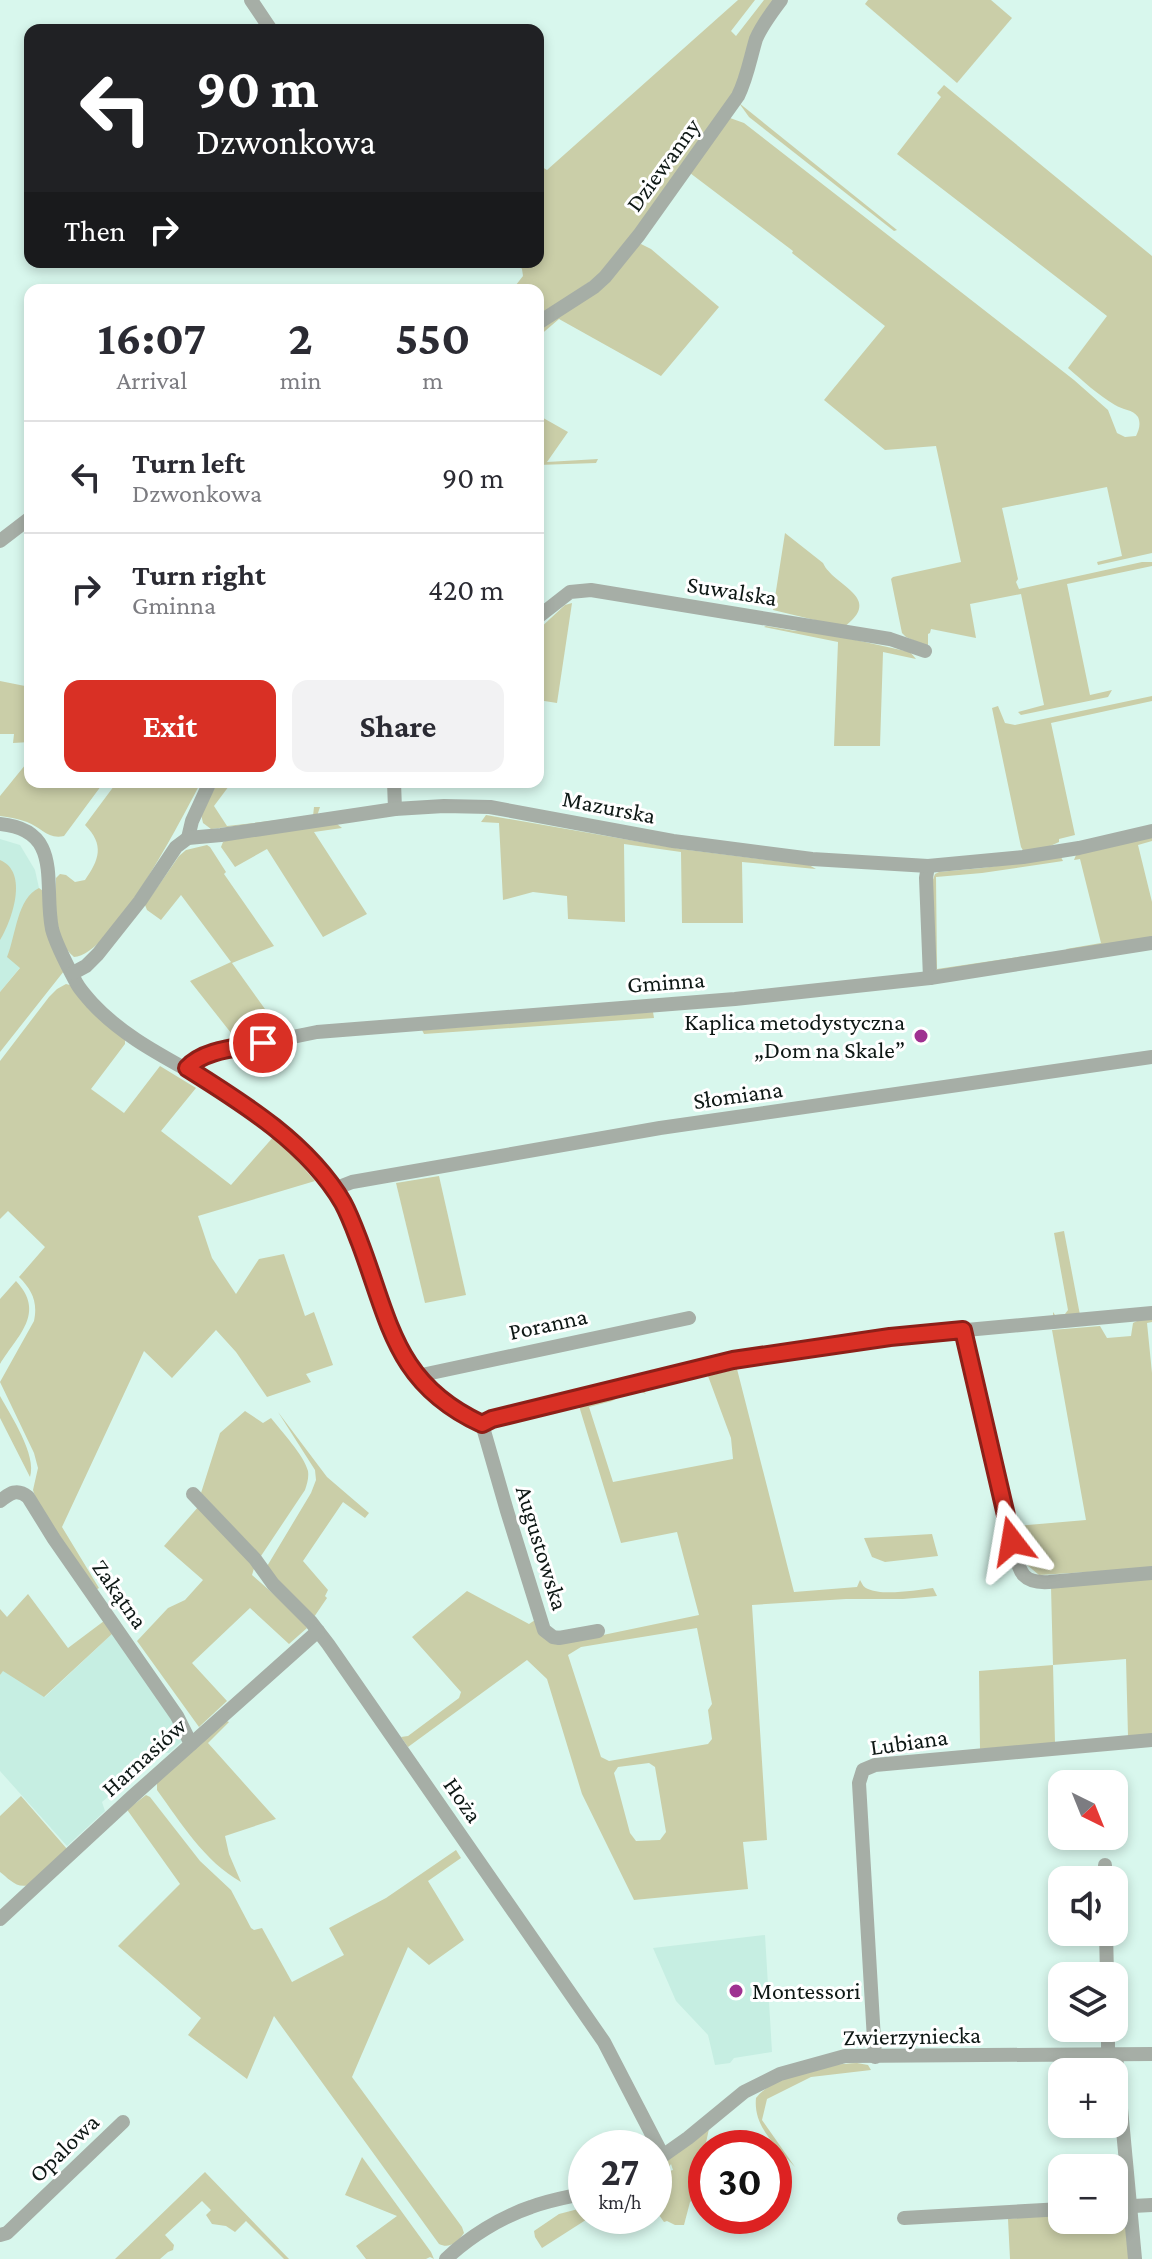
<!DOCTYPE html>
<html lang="en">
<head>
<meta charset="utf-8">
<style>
  :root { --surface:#fff; --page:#f2f2f3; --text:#2b2b33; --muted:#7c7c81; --line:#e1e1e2; --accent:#d93025 }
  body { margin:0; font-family:"Crimson Pro",serif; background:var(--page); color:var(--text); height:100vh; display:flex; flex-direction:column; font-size:30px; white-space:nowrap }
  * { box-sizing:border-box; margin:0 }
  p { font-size:26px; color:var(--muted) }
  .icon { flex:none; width:44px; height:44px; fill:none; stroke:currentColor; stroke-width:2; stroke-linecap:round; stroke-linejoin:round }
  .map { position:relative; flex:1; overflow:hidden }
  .sheet { position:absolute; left:24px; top:284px; width:520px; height:504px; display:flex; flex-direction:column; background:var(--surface); border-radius:16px; box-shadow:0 4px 12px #0003 }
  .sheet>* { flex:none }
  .top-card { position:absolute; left:24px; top:24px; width:520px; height:244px; border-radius:16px; box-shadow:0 4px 12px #0003; background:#202124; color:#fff; overflow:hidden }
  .needle { width:52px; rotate:137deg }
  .fabs { position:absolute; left:1048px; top:1770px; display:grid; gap:16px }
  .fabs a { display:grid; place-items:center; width:80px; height:80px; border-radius:16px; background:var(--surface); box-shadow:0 4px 12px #0003; font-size:40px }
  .speed { position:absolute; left:568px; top:2130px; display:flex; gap:16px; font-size:40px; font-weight:700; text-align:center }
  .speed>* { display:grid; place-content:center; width:104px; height:104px; border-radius:50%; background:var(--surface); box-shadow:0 4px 12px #0003; line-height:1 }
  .speed small { font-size:20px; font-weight:400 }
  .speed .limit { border:12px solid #d22; background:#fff; color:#111 }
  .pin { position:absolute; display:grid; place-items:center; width:68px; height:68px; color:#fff; margin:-34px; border:4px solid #fff; border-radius:50%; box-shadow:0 2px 8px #0007 }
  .me { position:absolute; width:88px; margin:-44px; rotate:346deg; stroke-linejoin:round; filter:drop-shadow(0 0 6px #0008) }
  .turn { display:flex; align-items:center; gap:28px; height:168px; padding:0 40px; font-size:36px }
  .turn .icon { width:104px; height:104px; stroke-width:2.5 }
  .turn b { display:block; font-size:56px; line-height:68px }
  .then { display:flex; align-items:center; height:76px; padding:0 40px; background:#0003; gap:16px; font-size:30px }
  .eta { display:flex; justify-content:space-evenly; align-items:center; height:136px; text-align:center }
  .eta b { font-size:48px; font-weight:700; line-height:56px }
  .action { display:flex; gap:16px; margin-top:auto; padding:16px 40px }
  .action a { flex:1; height:92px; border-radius:16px; background:var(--accent); color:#fff; font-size:32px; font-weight:700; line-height:92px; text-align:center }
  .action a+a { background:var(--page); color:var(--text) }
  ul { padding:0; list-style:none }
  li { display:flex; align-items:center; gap:24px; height:112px; padding:0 40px; border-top:2px solid var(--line) }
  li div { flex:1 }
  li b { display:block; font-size:30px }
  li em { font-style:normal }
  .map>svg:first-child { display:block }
  .built { fill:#c6eee2 }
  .green { fill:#cacea8; fill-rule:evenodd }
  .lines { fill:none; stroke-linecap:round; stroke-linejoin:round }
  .minor { stroke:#a6aea6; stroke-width:14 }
  .route-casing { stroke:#8d1f18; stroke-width:20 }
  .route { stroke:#d93025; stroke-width:14 }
  .poi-dot { fill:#9f3191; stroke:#fff; stroke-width:3 }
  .labels { text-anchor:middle; stroke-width:6; stroke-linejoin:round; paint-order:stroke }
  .street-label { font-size:24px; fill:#0e1815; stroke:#fff }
  .poi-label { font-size:24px; fill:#0e1815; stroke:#fff; text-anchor:end }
</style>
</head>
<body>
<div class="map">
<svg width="1152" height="2259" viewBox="0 0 1152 2259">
  <rect width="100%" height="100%" fill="#d8f7ed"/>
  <g class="built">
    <polygon points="0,839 20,845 35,870 39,888 36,948 0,992"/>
    <polygon points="113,1633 175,1719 182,1741 169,1753 160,1752 102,1802 105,1811 67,1846 0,1771 0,1675 3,1670 45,1697"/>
    <polygon points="765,1935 772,2052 734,2058 730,2063 715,2065 708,2035 676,2001 653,1948"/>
  </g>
  <g class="green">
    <polygon points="738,0 755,0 731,31 736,36 764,0 777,0 741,81 634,233 601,274 538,317 538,290 512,290 523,276 522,269 517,263 511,262 538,262 538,170 542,167 547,170"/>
    <polygon points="868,0 991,0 1012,18 957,83 865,4"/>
    <path d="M 944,85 L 1152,256 L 1152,553 L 1098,565 L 1097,562 L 1122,556 L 1107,487 L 1002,508 L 1018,579 L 1016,582 L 1019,589 L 1142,562 L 1152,562 L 1152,566 L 1067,584 L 1090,695 L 1112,690 L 1108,697 L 1021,715 L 1018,712 L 1044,705 L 1021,594 L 970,604 L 976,638 L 931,629 L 930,633 L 928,634 L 928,647 L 906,637 L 902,633 L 891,579 L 893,577 L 961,562 L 936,446 L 885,450 L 824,400 L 885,326 L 792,253 L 793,251 L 690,173 L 730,118 L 744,123 L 1074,380 L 1108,410 L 1117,433 L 1125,437 L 1136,436 C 1139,430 1141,424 1138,417 C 1133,409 1122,410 1115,405 C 1098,395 1083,381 1068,368 L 1107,316 L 897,154 L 941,97 L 937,93 Z"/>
    <polygon points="739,103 897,230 894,231 749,117"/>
    <polygon points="641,244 651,249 719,307 661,376 559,319 538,337 538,328 638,245"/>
    <polygon points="538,415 568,432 547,462 598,459 596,463 538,465"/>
    <path d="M 785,533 L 823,563 C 833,586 885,597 844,627 L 773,610 Z"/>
    <polygon points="572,603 557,703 538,700 538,630 565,605"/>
    <polygon points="766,626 795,631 806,629 910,652 916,659 883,652 880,746 834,746 838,642 764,627"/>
    <polygon points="0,681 30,687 30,742 13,743 14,734 0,734"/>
    <polygon points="1152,696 1152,701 1051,723 1075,835 1059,839 1059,842 1048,847 1024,852 1021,847 992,708 998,706 1005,723 1015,725"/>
    <path d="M 30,759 L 30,782 L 104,782 L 64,836 C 48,840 41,827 27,822 C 19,819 9,817 0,816 L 0,796 Z"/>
    <path d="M 117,782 L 201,782 C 183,816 112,956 74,957 C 53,940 56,903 56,878 L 60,874 L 66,875 L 75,882 L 85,880 C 99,860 105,845 85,825 Z"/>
    <polygon points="218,782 232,782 214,806 227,826 313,816 314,807 320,807 317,816 211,829 203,823 201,814"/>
    <polygon points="486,815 681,849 809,865 816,869 742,862 743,923 682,923 681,852 624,844 625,922 568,919 567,896 533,892 503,900 499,823 481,822"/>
    <polygon points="337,824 342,828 314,832 367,914 323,937 267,849 235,867 221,847 223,842 227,840"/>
    <polygon points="1152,837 1152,841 1138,845 1152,902 1152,937 1069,954 1066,949 1101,943 1080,859 1074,860 1076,855"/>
    <polygon points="207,845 210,847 226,872 224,874 274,946 232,963 280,1030 280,1034 232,1045 226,1039 235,1038 190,981 231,962 181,895 161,920 147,910 145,905 179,856 186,850"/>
    <polygon points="1061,857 1063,861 982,873 936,877 937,969 1052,952 1051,954 938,971 934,967 932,882 935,874 939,872 982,868"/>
    <path d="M 0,860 C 29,872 12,920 0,940 Z"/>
    <path d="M 39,888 L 43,891 L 64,971 L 0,1052 L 0,992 L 20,968 L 7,957 C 16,935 17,898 39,888 Z"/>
    <path d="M 66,984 L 70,985 L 125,1040 L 125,1044 L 91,1089 L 124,1113 L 160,1066 L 196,1088 L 161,1131 L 231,1185 L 275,1135 L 315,1181 L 198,1216 L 212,1258 L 236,1294 L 259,1259 L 284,1254 L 305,1316 L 314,1312 L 333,1365 L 306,1374 L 311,1382 L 267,1397 L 236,1352 L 216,1330 L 172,1378 L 144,1351 L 62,1527 L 99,1588 L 94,1591 L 36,1499 L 33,1490 L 38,1468 L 34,1453 L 0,1382 L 34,1321 C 38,1302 32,1290 19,1277 L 45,1247 L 8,1211 L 0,1219 L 0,1061 L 49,997 L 57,989 Z"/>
    <polygon points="653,1012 654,1018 424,1034 422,1030"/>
    <polygon points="439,1176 466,1295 425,1303 396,1183"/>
    <polygon points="1064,1231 1080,1315 1053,1316 1053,1312 1055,1315 1065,1314 1068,1310 1054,1233"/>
    <path d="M 16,1281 C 46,1313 18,1335 0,1364 L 0,1299 Z"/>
    <polygon points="1152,1318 1152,1322 1147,1323 1152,1373 1152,1568 1039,1575 1026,1564 1015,1526 1086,1520 1052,1330 1100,1326 1107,1338 1131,1336 1133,1323 1141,1319"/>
    <path d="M 737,1369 L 794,1592 L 857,1587 L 860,1580 C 863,1585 863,1587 868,1589 C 883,1596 917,1590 933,1588 L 937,1596 L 903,1599 L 846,1599 L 752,1605 L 767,1840 L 743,1842 L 748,1889 L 634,1900 L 582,1794 L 547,1679 L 527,1660 L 408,1747 L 401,1737 L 408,1736 L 459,1698 L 461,1692 L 412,1637 L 467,1591 L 529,1624 L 535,1620 L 539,1631 L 550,1642 L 579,1640 L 699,1615 L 677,1532 L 621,1543 L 579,1406 C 599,1400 618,1388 640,1387 L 646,1394 L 634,1389 L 612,1401 L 589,1407 L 613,1482 L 733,1459 L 731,1438 L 708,1376 ZM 697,1628 L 712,1704 L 708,1710 L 712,1739 L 708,1744 L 609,1761 L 601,1757 L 568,1655 L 581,1647 ZM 649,1763 L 655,1767 L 666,1832 L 660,1840 L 636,1841 L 630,1833 L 614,1773 L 618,1767 Z"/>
    <path d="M 0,1396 C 11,1416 37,1455 30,1477 L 0,1418 Z"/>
    <path d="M 245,1411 L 263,1423 L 271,1418 C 281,1431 304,1455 308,1471 C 309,1478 307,1484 305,1490 L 261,1556 L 201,1493 L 220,1433 Z"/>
    <polygon points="278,1412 327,1477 369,1513 365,1518 343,1502 303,1561 328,1590 325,1596 327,1598 314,1617 266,1568 311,1493 316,1480 315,1470"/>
    <polygon points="199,1506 255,1565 252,1575 303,1620 307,1628 289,1644 250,1608 192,1663 227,1701 199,1727 137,1641 168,1608 185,1600 203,1580 164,1546"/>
    <polygon points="932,1534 938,1556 885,1562 872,1557 864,1538"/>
    <polygon points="1152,1578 1152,1734 1128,1736 1126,1659 1053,1665 1055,1743 980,1749 979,1671 1053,1665 1051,1587"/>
    <polygon points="28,1594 68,1648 104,1621 113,1633 44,1697 3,1671 0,1675 0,1609 7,1617"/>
    <path d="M 224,1720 L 229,1722 L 208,1743 L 276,1819 L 225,1836 L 229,1854 L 241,1882 C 204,1861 181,1823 157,1790 L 157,1783 Z"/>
    <path d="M 146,1795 L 150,1797 L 200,1861 L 231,1890 L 251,1928 L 254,1930 L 262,1928 L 292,1982 L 344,1955 L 329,1928 L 386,1898 L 456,1850 L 461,1858 L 428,1881 L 464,1940 L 429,1965 L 408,1947 L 352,2077 L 462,2227 L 464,2233 C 457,2243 449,2249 439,2244 L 274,2016 L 247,2079 L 188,2035 L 201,2018 L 118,1946 L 180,1884 L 128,1811 L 128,1809 Z"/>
    <path d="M 21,1796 L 67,1849 L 28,1885 C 17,1889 8,1878 0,1872 L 0,1816 Z"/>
    <path d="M 857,2063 L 868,2065 L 871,2070 L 811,2077 L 767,2099 L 762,2120 L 795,2167 C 777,2147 753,2127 756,2098 C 775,2074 828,2064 857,2063 Z"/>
    <polygon points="710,2124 694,2199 690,2202 684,2225 675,2225 667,2221 664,2222 654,2208 654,2176 673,2170 671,2164 669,2167 654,2174 654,2167"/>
    <polygon points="362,2157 431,2252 434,2259 430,2257 426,2259 366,2259 356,2246 397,2216 345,2195"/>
    <polygon points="205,2172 289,2259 284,2259 246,2221 235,2232 226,2226 212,2224 206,2215 211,2210 202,2201 165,2235 174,2245 173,2250 168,2252 160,2259 115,2259"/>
    <polygon points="586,2207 586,2216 592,2216 542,2248 535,2237 534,2231 559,2214"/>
    <polygon points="1115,2212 1118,2217 1119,2227 1129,2227 1132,2259 1010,2259 1008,2219 1062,2213 1062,2220 1114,2220"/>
  </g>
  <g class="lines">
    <g class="minor">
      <polyline points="251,0 271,30"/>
      <path d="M 538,323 L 594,287 L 605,277 L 639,235 L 738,96 C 747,78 750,59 756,39 C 762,25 772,12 781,0"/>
      <polyline points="0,541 30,518"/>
      <polyline points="538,617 570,592 591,590 890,639 925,651"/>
      <polyline points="394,782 395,809"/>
      <path d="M 0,824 C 64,830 43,884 52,929 C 56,945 69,969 77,984 C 81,991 87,997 92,1003 C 130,1044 181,1064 227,1093 C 267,1119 301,1149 331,1186 C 345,1203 353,1224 361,1245 C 390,1323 397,1385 482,1424 L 492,1419 L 733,1360 L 890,1337 L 1152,1313"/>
      <polyline points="188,838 192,821 210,782"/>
      <polyline points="928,866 926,878 930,978"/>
      <polyline points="73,973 86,966 98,954 140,901 176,847 188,838 221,835 395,809 444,806 490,807 673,841 812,859 928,866 1023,857 1079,848 1152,831"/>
      <polyline points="187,1068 193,1061 209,1054 317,1032 735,999 930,978 1152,943"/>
      <polyline points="334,1189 352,1182 660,1128 1152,1057"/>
      <path d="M 963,1330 L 1012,1541 C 1020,1567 1017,1584 1049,1582 L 1152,1573"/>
      <polyline points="417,1376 689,1318"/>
      <polyline points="482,1424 507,1511 544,1630 553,1637 559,1638 598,1631"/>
      <polyline points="193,1494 255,1559 273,1584 311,1622 328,1644 604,2042 663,2156"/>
      <path d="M 0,1501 C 10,1493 17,1488 28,1497 L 54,1539 L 177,1716 L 191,1744"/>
      <polyline points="1105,1865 1105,1880"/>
      <polyline points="0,1919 133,1796 318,1631"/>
      <polyline points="1106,1932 1107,1976"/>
      <polyline points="1108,2028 1108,2055"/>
      <polyline points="1116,2055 1135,2259"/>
      <polyline points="875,2057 859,1783 863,1770 875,1765 1152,1740"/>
      <polyline points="654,2162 688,2138 744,2092 780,2074 845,2056 1152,2054"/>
      <polyline points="1114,2207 1152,2205"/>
      <polyline points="904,2218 1062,2209"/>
      <polyline points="0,2235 7,2233 123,2122"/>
      <path d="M 446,2259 C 469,2237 501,2217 531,2207 C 549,2200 568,2197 586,2193"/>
    </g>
  </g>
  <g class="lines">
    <g class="route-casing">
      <path id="route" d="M 263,1043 C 239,1048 204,1049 187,1068 C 243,1103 309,1144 343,1203 C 350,1216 355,1230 360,1243 C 390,1322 395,1384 482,1424 L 492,1419 L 733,1360 L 890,1337 L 963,1330 L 1012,1541"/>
    </g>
    <use href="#route" class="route"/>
  </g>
  <g class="poi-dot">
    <circle cx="921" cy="1036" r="8"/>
    <circle cx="736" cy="1991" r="8"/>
  </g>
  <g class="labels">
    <g class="street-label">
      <text transform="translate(663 165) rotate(-54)" y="8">Dziewanny</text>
      <text transform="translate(732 591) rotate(9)" y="8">Suwalska</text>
      <text transform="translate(609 807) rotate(11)" y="8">Mazurska</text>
      <text transform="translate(666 982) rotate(-4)" y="8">Gminna</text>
      <text transform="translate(738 1095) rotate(-8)" y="8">Słomiana</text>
      <text transform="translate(548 1324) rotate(-12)" y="8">Poranna</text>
      <text transform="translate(542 1548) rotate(73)" y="8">Augustowska</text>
      <text transform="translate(120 1594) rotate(55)" y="8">Zakątna</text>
      <text transform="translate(909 1742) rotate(-8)" y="8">Lubiana</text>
      <text transform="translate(144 1757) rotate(-42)" y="8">Harnasiów</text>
      <text transform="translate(463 1800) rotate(55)" y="8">Hoża</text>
      <text transform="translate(912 2036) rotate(-1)" y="8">Zwierzyniecka</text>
      <text transform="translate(64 2148) rotate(-44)" y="8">Opalowa</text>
    </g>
    <g class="poi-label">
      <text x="905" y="1030">Kaplica metodystyczna<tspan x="905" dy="28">„Dom na Skale”</tspan></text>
      <text x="752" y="1999" text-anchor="start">Montessori</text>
    </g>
  </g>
</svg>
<div class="fabs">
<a><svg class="needle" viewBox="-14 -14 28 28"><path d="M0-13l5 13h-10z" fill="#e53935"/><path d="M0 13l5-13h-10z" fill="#7c7c81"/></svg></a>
<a><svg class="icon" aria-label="sound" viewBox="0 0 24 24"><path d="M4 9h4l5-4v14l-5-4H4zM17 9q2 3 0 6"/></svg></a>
<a><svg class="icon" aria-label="layers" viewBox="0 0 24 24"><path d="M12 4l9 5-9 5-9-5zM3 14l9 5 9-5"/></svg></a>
<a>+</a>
<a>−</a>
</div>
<div class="speed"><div>27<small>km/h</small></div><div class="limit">30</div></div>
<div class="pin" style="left:263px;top:1043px;background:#d93025"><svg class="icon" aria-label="arrive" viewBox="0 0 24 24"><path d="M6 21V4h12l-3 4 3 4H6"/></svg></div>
<svg class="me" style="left:1012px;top:1541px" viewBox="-20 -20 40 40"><path d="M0-17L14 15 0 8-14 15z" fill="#d93025" stroke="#fff" stroke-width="4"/></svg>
<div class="top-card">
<div class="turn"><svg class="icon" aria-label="left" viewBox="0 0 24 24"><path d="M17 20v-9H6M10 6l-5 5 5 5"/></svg><div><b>90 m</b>Dzwonkowa</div></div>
<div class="then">Then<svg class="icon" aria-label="right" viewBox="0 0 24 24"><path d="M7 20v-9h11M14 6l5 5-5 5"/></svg></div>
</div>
<section class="sheet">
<div class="eta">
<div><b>16:07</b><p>Arrival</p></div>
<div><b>2</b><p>min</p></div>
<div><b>550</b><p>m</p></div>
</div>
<ul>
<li><svg class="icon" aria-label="left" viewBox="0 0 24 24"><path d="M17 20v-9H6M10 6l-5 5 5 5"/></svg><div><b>Turn left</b><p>Dzwonkowa</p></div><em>90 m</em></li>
<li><svg class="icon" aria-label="right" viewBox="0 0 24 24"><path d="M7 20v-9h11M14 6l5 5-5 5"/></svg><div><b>Turn right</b><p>Gminna</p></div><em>420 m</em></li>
</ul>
<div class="action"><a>Exit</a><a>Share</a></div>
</section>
</div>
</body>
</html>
